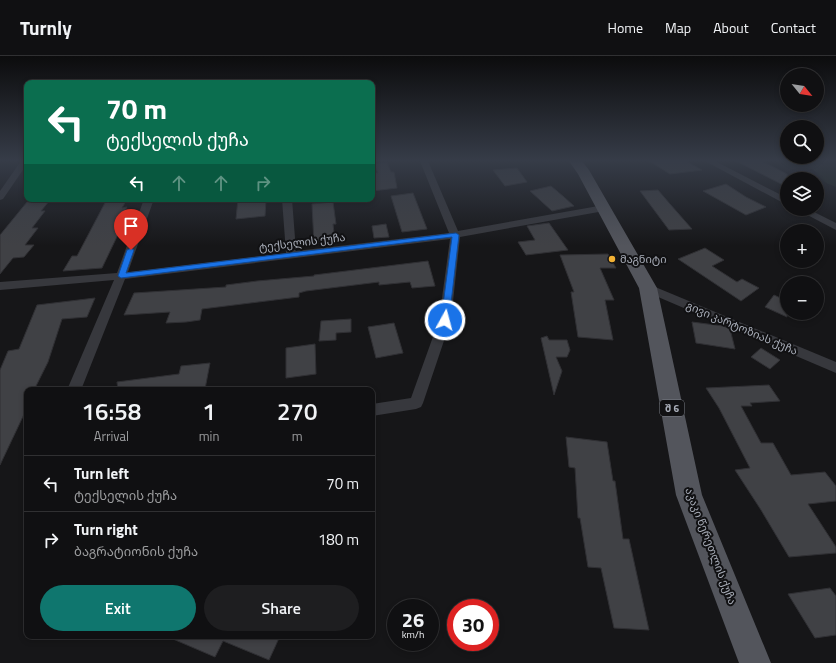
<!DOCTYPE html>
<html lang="en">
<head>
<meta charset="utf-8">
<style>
  :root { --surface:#101012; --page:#1e1e20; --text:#f1f3f6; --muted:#9c9d9f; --line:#303032; --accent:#0f766e }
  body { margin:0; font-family:"Titillium Web","Noto Sans Georgian",sans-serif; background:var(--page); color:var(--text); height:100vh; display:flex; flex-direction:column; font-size:15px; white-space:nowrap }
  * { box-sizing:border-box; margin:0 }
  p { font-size:13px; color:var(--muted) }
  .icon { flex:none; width:22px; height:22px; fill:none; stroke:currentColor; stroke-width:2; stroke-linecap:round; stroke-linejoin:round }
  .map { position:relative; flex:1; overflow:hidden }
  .details { position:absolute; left:24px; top:331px; width:351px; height:252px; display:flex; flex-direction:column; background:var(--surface); border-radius:8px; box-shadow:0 2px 6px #0003,0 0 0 1px var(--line) }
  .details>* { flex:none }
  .guide { position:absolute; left:24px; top:24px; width:351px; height:122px; border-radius:8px; box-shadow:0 2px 6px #0003,0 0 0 1px var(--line); background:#0b6e4f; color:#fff; overflow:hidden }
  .needle { width:26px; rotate:120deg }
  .controls { position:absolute; left:780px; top:12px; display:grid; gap:8px }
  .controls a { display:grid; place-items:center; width:44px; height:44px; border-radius:50%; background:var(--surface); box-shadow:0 2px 6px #0003,0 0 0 1px var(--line); font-size:20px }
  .speed { position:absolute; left:387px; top:543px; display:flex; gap:8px; font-size:20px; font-weight:700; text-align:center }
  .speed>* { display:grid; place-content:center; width:52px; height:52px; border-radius:50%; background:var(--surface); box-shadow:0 2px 6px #0003,0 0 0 1px var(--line); line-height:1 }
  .speed small { font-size:10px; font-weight:400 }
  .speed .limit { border:6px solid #d22; background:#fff; color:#111 }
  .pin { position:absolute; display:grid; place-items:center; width:34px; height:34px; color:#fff; margin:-41px -17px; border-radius:50% 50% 50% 0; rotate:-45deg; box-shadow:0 0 4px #0007 }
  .pin .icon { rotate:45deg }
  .me { position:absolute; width:44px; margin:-22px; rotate:7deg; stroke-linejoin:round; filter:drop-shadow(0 0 3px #0008) }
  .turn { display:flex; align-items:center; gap:14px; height:84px; padding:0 16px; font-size:18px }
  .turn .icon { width:52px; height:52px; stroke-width:2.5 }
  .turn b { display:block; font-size:28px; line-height:34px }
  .lanes { display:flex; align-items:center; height:38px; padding:0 16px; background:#0003; justify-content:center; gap:20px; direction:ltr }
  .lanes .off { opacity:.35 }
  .eta { display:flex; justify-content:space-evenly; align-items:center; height:68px; text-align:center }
  .eta b { font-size:24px; font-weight:600; line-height:28px }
  .primary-button { display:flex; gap:8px; margin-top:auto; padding:8px 16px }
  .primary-button a { flex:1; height:46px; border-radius:24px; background:var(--accent); color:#fff; font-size:16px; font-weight:600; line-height:46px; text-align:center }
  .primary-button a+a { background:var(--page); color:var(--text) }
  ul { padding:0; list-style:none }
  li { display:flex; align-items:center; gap:12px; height:56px; padding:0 16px; border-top:1px solid var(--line) }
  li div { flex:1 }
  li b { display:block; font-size:15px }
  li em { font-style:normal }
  header { display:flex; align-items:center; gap:24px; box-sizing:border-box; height:56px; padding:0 20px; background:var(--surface); border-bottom:1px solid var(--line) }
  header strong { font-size:19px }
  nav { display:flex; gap:22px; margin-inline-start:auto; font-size:14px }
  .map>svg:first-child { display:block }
  .green { fill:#1e261f }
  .building { fill:#404145; stroke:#303034 }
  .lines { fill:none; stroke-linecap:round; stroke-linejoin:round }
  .street { fill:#37383d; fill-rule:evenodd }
  .primary { fill:#53555c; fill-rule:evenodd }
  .route { fill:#1a73e8; stroke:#114b97 }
  .poi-dot { fill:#f2b134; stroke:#111113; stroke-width:1.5 }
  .labels { text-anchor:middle; stroke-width:4; stroke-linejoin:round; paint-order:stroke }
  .shield { fill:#111113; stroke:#7b7e86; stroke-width:1 }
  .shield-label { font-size:10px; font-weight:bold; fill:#a8adb8 }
  .street-label { font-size:11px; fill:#a8adb8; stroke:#111113 }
  .poi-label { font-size:11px; fill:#a8adb8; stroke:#111113; text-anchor:start }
</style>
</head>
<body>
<header>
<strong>Turnly</strong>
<nav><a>Home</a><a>Map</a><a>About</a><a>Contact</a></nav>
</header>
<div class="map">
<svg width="836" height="607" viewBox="0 0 836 607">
  <rect width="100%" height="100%" fill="#161618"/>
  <polygon class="green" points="805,105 836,107 836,131 826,127"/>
  <g class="building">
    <polygon points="649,105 686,105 702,114 670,118"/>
    <polygon points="736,105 762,105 787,118 787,131"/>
    <polygon points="387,106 391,116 394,116 397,132 372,135 372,117 378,117 374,108"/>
    <polygon points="517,112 527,126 505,130 493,114"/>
    <polygon points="726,128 746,141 766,151 746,159 703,135"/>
    <polygon points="551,130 564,141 574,150 552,155 530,135"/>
    <polygon points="658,134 670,148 692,173 669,174 640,135"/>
    <polygon points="413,137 427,173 402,176 391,140"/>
    <polygon points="107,143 127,143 122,152 127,151 120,166 124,166 102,212 63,215 72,200 77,200"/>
    <polygon points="238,143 266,143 265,160 236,163"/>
    <polygon points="50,144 41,155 45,155 32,172 38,172 25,189 34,189 24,201 13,202 0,218 0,179 27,146"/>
    <polygon points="333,146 336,168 333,168 335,186 314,188 312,148"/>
    <polygon points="549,167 568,194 526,199 518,186 535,184 527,170"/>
    <polygon points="386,168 389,181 374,182 372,170"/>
    <polygon points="705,192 724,204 712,210 737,226 742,223 759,232 741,245 678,203"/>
    <polygon points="608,198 616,212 600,212 614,244 605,244 613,284 578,281 571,236 574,236 560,199"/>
    <polygon points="428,205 435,230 412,232 410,226 379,229 379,226 306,235 299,237 299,241 202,253 200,264 186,266 166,267 170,256 124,259 134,237 226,231 226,229 257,225 314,220 314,219"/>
    <polygon points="774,239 787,245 787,261 765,251"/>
    <polygon points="95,242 87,261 62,263 48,306 34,334 27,334 27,352 0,409 0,314 8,295 19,293 37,249"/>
    <polygon points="351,263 351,276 336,277 336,284 319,285 321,265"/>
    <polygon points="692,266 723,270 730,273 735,293 696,287"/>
    <polygon points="394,267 403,297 376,302 368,271"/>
    <polygon points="547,280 549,284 567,284 570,294 567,301 556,301 562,315 554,339 541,282"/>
    <polygon points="315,288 316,318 286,322 286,292"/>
    <polygon points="761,292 780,304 770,313 751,301"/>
    <polygon points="210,307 205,333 118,334 117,326 179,318 181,310"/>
    <polygon points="769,329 780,345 750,347 752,350 741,350 761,387 773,387 791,419 825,416 836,430 836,445 808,448 836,491 836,497 789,501 761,454 735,414 750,412 719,352 706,332"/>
    <polygon points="566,381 607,386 613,425 615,425 623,483 629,483 649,574 614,572 601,512 588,511 580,462 578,462 575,412 569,411"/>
    <polygon points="830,532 836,540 836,579 815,582 788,538"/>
    <polygon points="166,580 280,580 269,604 223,585 215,601"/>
  </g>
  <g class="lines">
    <g class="street">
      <polygon points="21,105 27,105 27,108 3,143 0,144 0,135"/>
      <polygon points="420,105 428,105 458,175 604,149 609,152 604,155 460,181 451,264 423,347 421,351 416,353 372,360 372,348 411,342 439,264 450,183 125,223 81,334 67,334 114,224 0,234 0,226 117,217 144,143 154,143 128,216 286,197 282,143 292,143 296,195 449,177"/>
      <polygon points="705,105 715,105 787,142 787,149"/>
      <polygon points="796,153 808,153 836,167 836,174"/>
      <polygon points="648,228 836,306 836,317 644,235 642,232 644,229"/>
    </g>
    <polygon class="primary" points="569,105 582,105 589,114 657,232 702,439 771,607 739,607 676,439 639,232 578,118"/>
  </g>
  <linearGradient id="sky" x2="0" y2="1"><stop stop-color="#0c0c0d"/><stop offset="0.55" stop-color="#363c48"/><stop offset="1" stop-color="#363c48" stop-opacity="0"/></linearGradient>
  <rect width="836" height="190" fill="url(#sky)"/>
  <polygon class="route" points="456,177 459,179 449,264 445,267 441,264 452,181 121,222 118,220 127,194 131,192 134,194 126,217"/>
  <circle class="poi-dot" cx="612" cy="203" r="4"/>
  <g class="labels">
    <rect class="shield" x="660" y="344" width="24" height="16" rx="3"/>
    <g class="shield-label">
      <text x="672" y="356">შ 6</text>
    </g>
    <g class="street-label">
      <text transform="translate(302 186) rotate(-7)" y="4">ტექსელის ქუჩა</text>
      <text transform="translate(742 272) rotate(23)" y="4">გივი კარტოზიას ქუჩა</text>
      <text transform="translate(711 490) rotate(69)" y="4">აკაკი წერეთლის ქუჩა</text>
    </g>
    <g class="poi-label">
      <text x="620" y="207">მაგნიტი</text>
    </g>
  </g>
</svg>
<div class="controls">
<a><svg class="needle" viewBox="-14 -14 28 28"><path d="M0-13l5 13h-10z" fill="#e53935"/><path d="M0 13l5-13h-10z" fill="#9c9d9f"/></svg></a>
<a><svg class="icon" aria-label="search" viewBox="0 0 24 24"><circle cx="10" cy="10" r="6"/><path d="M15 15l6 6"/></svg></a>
<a><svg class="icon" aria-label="layers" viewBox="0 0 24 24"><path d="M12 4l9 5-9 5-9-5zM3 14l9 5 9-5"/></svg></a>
<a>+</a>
<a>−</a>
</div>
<div class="speed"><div>26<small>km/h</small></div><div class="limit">30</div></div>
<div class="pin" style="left:131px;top:194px;background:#d93025"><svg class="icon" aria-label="arrive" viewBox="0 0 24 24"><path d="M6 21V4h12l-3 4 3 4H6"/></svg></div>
<svg class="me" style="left:445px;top:264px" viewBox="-20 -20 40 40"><circle r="17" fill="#1a73e8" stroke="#fff" stroke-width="3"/><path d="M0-11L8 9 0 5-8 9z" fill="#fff"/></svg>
<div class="guide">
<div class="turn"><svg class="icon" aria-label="left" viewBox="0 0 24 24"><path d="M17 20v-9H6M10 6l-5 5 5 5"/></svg><div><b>70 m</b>ტექსელის ქუჩა</div></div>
<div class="lanes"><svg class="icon" aria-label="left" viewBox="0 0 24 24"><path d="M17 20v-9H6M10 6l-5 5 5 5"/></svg><svg class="icon off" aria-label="ahead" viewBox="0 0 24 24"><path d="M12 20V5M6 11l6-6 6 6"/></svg><svg class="icon off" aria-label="ahead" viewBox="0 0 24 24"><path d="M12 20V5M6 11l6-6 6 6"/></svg><svg class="icon off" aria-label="right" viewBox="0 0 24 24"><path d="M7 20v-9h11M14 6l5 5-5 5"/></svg></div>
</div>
<section class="details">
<div class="eta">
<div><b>16:58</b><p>Arrival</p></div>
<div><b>1</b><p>min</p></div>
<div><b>270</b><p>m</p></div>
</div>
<ul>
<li><svg class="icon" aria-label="left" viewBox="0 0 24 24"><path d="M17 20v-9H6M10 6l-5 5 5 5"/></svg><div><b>Turn left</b><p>ტექსელის ქუჩა</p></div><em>70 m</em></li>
<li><svg class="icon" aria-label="right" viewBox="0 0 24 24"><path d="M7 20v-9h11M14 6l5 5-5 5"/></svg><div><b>Turn right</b><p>ბაგრატიონის ქუჩა</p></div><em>180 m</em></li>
</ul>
<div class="primary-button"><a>Exit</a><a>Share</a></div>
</section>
</div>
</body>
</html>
